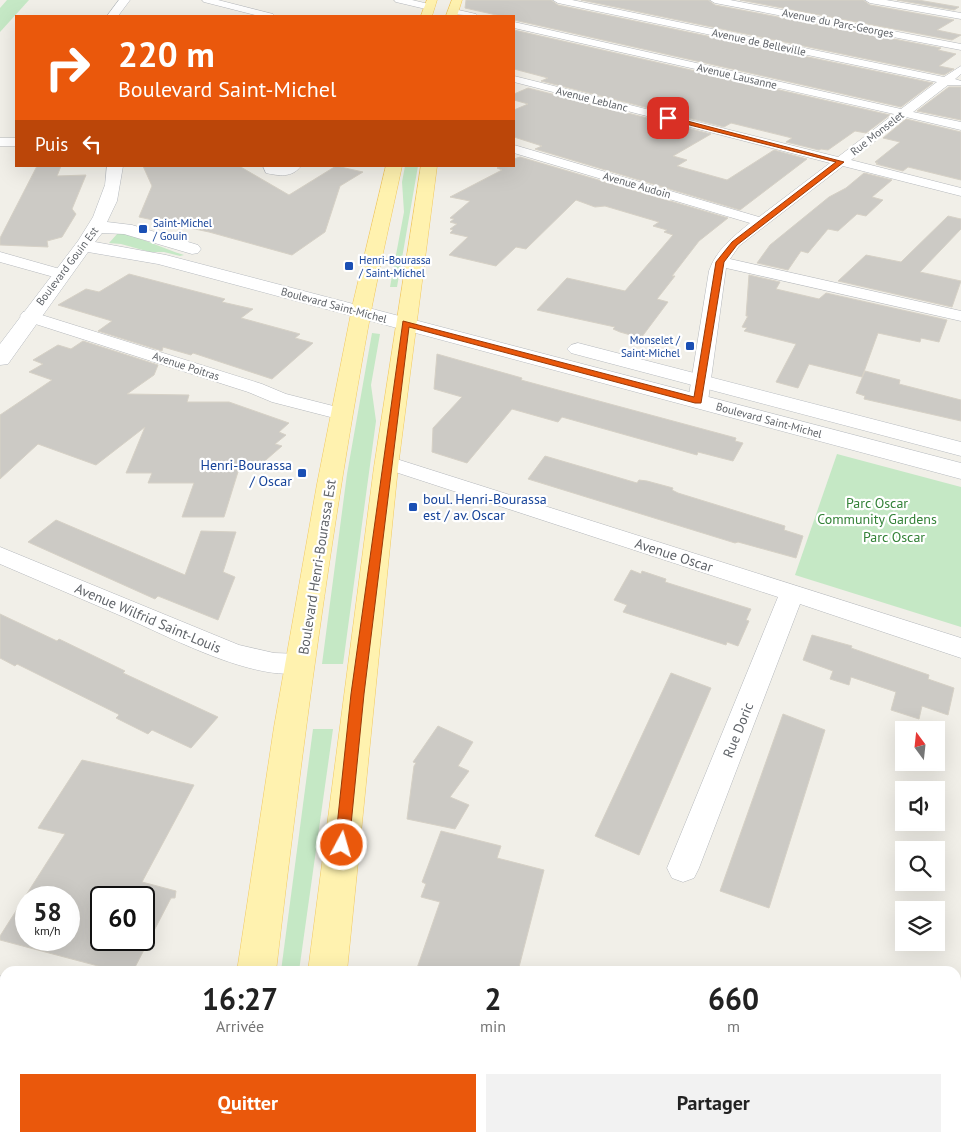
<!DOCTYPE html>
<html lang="fr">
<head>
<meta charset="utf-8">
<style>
  :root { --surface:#fff; --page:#f2f2f2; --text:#222; --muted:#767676; --accent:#ea580c }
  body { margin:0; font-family:"PT Sans",sans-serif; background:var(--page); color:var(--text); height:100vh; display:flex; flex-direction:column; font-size:19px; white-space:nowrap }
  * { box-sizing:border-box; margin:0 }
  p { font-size:16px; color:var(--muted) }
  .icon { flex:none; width:28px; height:28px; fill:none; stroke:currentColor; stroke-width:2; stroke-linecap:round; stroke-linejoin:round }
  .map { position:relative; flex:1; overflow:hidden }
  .side { position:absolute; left:0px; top:966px; width:961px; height:176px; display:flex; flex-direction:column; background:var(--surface); border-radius:15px 15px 0 0; box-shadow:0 5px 20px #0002 }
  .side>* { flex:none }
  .hud { position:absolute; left:15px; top:15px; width:500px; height:152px; border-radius:0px; box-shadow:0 5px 20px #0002; background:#ea580c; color:#fff; overflow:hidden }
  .needle { width:32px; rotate:345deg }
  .buttons { position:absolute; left:895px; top:721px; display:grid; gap:10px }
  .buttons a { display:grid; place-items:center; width:50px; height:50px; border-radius:0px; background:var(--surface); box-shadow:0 5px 20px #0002; font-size:25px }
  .speed { position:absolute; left:15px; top:886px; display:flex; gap:10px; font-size:25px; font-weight:700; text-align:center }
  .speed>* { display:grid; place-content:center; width:65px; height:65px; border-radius:50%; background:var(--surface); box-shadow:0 5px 20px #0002; line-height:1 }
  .speed small { font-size:12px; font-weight:400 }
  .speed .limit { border:2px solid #111; border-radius:8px; background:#fff; color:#111 }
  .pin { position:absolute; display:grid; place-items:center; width:42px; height:42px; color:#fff; margin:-21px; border-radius:10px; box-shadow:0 2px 8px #0006 }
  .me { position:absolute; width:55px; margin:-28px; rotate:6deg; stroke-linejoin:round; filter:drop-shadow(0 0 4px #0008) }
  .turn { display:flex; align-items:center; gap:18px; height:105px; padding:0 20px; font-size:22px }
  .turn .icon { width:65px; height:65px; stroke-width:2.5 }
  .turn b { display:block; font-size:35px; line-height:42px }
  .then { display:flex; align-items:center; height:48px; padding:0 20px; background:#0003; gap:10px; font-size:19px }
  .eta { display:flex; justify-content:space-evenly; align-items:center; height:85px; text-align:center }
  .eta b { font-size:30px; font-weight:700; line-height:35px }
  .button { display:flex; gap:10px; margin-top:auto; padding:10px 20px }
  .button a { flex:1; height:58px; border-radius:0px; background:var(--accent); color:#fff; font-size:20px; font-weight:700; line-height:58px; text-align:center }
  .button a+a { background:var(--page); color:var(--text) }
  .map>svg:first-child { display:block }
  .green { fill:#c5e8c5 }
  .building { fill:#cccac5; stroke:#d6d1c6; fill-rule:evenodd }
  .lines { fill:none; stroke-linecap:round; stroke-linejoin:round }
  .street-casing { stroke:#b5b8bc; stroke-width:1 }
  .secondary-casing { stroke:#b6babf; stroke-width:1 }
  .primary-casing { stroke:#f2c960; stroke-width:1 }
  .street { fill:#fff; fill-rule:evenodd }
  .secondary { fill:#fff; fill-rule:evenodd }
  .primary { fill:#fff2af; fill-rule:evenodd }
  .route { fill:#ea580c; stroke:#983908 }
  .transit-dot { fill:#1a4fb4; stroke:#fff; stroke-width:2 }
  .labels { text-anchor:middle; stroke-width:4.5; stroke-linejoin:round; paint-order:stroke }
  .far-street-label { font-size:11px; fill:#5f6368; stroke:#fff }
  .far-transit-label { font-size:11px; fill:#164399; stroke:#fff; text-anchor:start }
  .transit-label { font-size:14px; fill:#164399; stroke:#fff; text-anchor:end }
  .park-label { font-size:14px; fill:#348238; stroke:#fff }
  .street-label { font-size:14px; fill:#5f6368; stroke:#fff }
</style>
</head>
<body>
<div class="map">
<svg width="961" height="1142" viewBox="0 0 961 1142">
  <rect width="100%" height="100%" fill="#f1efe8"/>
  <g class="green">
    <polygon points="7,0 29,0 0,32 0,8"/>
    <polygon points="405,166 418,166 397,287 390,287 404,212 402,182"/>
    <path d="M 118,233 C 139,236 161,248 184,255 L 180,256 L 164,252 L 150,252 L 121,244 L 109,243 Z"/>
    <polygon points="372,333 380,334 371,385 376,421 343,664 322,664 347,474"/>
    <polygon points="837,454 961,487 961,627 795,575"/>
    <polygon points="313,729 333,729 299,971 281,971"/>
  </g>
  <g class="building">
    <polygon points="466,0 551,0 558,5 933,83 901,107 514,20 514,16 501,16 465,8"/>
    <polygon points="581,0 708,0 715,5 941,48 938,50 956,54 939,66 954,69 944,75"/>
    <polygon points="740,0 863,0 870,5 954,20 937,30 961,35 952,40"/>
    <polygon points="897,0 918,0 959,7 954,10"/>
    <polygon points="514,30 890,115 866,133 855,131 828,150 821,149 819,150 786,142 792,138 731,123 724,127 541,81 548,78 514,69"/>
    <polygon points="949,87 961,87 961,120 917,111"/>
    <polygon points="528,88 711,134 673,156 687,160 677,166 727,180 774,150 807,159 740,210 535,149 542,146 514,137 514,110 528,104 514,100 514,94"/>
    <polygon points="906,119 961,132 961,180 908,167 903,171 876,164 878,163 875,162 900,142 883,138"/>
    <polygon points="520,157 728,218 699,241 672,276 675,276 657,299 668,302 641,338 620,332 613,329 615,327 537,310 567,278 625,291 673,235 664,232 667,230 653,226 659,222 605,206 595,207 576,200 526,249 516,247 496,266 449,255 468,237 450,233 453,230 450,229 457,224 450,222 454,219 450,218 470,201 450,197 502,170 497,168 500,166 514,166 514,159"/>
    <polygon points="37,166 61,166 57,176 86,175 72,209 76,214 62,237 47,241 48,247 0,245 0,238"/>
    <polygon points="143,166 239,166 289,195 336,166 363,172 340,186 325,232 292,255 209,232 139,217 152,186"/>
    <polygon points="864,173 892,180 872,197 883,200 866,216 857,214 838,231 828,229 808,253 801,251 788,270 757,263 770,245 829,197 846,188"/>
    <polygon points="948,216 961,219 961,229 920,272 961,281 952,307 838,281 866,255 901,262"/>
    <polygon points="129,274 225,299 222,302 253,309 241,318 300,334 295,338 313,343 272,379 193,353 191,355 163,347 162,351 98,331 112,321 58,305 86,289 99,292"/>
    <polygon points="749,275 780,282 776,289 819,299 826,293 947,320 939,342 921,338 920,342 878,333 862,377 809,364 798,388 776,382 796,344 744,331 747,328 742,327 748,316 746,316"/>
    <polygon points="83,341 158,365 154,375 127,394 189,395 187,402 229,402 289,423 279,432 286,435 275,444 282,446 259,466 242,459 224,517 182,517 194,483 148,483 152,473 126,473 145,427 96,465 38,444 0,479 0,415 52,380 29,372 43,364 33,360 58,345 71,349"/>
    <polygon points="437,354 522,378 521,380 736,438 735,441 743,443 733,461 698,452 697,455 562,417 558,422 512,409 467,463 432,452 433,428 462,397 434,389"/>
    <polygon points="865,371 900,380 899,384 961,400 961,421 864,399 865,396 856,393"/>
    <polygon points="545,456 637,483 639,480 647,481 673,488 672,490 678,493 785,526 784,530 803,536 796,558 738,542 735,543 528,479"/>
    <polygon points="56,520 185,575 201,531 236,532 223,572 235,577 218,620 158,596 155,599 28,542"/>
    <polygon points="631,570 641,574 642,571 666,579 665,582 751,609 746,620 749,621 738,646 727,642 726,645 623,612 627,605 614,600"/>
    <polygon points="0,614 57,641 59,639 125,671 123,673 218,717 191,748 152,730 148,734 116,718 119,715 118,714 17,664 15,666 0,658"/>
    <polygon points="812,635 852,646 851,648 929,675 928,679 954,688 948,715 922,706 919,719 891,710 896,692 851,677 849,685 830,679 833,671 803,660"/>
    <polygon points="671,673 711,688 639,855 595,836"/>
    <polygon points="783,714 825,730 769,908 720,891"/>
    <polygon points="438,726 473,742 458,766 469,771 450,797 469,805 455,829 407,819 414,766 416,763 413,762"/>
    <path d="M 82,760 L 194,785 L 142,882 L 176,891 L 175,898 L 171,898 L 133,971 L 117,971 L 0,940 L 0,936 L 65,834 L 38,828 ZM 26,898 L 69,898 L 69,940 L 26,940 ZM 101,898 L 144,898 L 144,940 L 101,940 Z"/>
    <polygon points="441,831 501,846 497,858 544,870 518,971 416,971 440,902 421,897 426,884 422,882"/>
  </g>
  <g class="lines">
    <g class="street-casing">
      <g id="street">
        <polygon points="202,0 218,0 273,14 275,16 259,16 204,2"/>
        <polygon points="394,0 412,0 433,5 435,7 430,10 396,2"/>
        <path d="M 553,0 L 572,0 L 944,77 L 961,66 L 961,74 L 955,79 L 961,81 L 961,85 L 948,85 L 913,112 L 961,122 L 961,130 L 906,117 L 851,160 L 961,188 L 961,196 L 843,166 L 739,246 L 730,259 L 961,311 L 961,321 L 726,268 L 708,401 L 705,405 L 698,407 L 691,405 L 688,401 L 709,271 C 716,250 733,237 750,223 L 514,153 L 514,145 L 759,217 L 830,163 L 514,82 L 514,76 L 838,157 L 894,114 L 514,28 L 514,22 L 901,109 L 937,82 L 558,3 Z"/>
        <polygon points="710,0 730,0 961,44 961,50 715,3"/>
        <polygon points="865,0 886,0 961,13 961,19 870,3"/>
        <polygon points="454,9 476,14 478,16 451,14 449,12"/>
        <rect x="0" y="138" width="16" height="8"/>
        <path d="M 263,166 L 301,166 C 292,178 279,176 266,173 Z"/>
        <polygon points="0,252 67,271 69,274 67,277 61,279 0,262"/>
        <polygon points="29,311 262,384 286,394 349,410 352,414 349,418 342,420 272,402 248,392 23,320 20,316 23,312"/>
        <polygon points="387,456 961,638 961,658 800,604 699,868 694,878 683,882 672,878 667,868 778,597 380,467 377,462 380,457"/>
        <path d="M 0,547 L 239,645 L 274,653 L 301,654 L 310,657 L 314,664 L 310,671 C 261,686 172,638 126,618 C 84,600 42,582 0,564 Z"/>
        <polygon points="0,976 5,978 5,1012 0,1010"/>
        <polygon points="630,1138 681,1138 683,1142 632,1142"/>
      </g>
    </g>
    <g class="secondary-casing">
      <g id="secondary">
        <polygon points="119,0 130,0 118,16 107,16"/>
        <polygon points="107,166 123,166 117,201 107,222 132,225 198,245 201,249 198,253 192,254 124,234 102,233 95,242 166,255 961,463 961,479 158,264 88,252 8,364 0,365 0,344 78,241 93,217 105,185"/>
        <polygon points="578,343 961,442 961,456 571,353 567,349 571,345"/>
      </g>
    </g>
    <g class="primary-casing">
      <g id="primary">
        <polygon points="427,0 437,0 432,16 421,16"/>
        <polygon points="452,0 462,0 457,16 446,16"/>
        <path d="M 386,166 L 402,166 C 392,213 381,260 372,306 C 331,527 302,749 276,971 L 237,971 L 274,727 L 317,484 L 353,303 Z"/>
        <polygon points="421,166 437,166 398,467 347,971 308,971 374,467"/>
        <polygon points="207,1138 251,1138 250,1142 206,1142"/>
        <polygon points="284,1138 328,1138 327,1142 283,1142"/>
      </g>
    </g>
    <use href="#street" class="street"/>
    <use href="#secondary" class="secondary"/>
    <use href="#primary" class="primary"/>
  </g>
  <polygon class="route" points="668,116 844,162 737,245 724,262 701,403 695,403 409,327 364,694 349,845 347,850 342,851 337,850 335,845 351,694 403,321 694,397 716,262 732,242 836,162 666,119"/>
  <g class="transit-dot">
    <rect x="138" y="224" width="10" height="10" rx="2.5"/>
    <rect x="344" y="261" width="10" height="10" rx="2.5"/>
    <rect x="685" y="341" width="10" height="10" rx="2.5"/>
    <rect x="297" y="468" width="10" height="10" rx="2.5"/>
    <rect x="408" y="502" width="10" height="10" rx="2.5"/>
  </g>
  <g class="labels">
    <g class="far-street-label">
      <text transform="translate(838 23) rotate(11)" y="4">Avenue du Parc-Georges</text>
      <text transform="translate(759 42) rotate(12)" y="4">Avenue de Belleville</text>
      <text transform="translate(737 76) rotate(13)" y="4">Avenue Lausanne</text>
      <text transform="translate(592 99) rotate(14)" y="4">Avenue Leblanc</text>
      <text transform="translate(877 133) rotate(-38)" y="4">Rue Monselet</text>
      <text transform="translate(637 185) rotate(16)" y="4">Avenue Audoin</text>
      <text transform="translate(67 266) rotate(-53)" y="4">Boulevard Gouin Est</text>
      <text transform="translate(334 305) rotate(15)" y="4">Boulevard Saint-Michel</text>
      <text transform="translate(186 366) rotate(18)" y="4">Avenue Poitras</text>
      <text transform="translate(769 420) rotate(15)" y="4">Boulevard Saint-Michel</text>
    </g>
    <g class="far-transit-label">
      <text x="153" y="227">Saint-Michel<tspan x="153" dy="13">/ Gouin</tspan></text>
      <text x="359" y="264">Henri-Bourassa<tspan x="359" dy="13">/ Saint-Michel</tspan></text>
      <text x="680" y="344" text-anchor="end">Monselet /<tspan x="680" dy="13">Saint-Michel</tspan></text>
    </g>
    <g class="transit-label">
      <text x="292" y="470">Henri-Bourassa<tspan x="292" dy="16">/ Oscar</tspan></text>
      <text x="423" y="504" text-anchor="start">boul. Henri-Bourassa<tspan x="423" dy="16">est / av. Oscar</tspan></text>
    </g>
    <g class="park-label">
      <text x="877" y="508">Parc Oscar<tspan x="877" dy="16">Community Gardens</tspan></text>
      <text x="894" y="542">Parc Oscar</text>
    </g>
    <g class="street-label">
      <text transform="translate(674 555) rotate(18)" y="5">Avenue Oscar</text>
      <text transform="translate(317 567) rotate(-81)" y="5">Boulevard Henri-Bourassa Est</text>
      <text transform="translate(148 618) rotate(23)" y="5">Avenue Wilfrid Saint-Louis</text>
      <text transform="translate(738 730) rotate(-68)" y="5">Rue Doric</text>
    </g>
  </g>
</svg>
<div class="buttons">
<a><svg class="needle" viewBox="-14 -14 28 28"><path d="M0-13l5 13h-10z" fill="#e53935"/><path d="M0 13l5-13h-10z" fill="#767676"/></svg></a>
<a><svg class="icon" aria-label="sound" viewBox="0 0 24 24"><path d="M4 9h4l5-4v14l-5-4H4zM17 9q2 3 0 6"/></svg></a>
<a><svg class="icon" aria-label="search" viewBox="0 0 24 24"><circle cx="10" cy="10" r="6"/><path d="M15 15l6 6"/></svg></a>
<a><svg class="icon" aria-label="layers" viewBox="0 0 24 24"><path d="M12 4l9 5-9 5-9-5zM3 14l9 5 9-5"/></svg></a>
</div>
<div class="speed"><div>58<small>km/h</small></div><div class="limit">60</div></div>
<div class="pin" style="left:668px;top:118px;background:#d93025"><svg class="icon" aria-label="arrive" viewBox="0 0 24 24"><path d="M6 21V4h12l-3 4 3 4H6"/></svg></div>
<svg class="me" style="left:342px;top:845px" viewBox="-20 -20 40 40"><circle r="17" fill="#ea580c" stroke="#fff" stroke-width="3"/><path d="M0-11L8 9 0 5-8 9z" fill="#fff"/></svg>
<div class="hud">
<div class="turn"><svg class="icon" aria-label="right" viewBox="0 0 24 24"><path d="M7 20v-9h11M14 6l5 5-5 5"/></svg><div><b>220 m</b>Boulevard Saint-Michel</div></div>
<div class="then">Puis<svg class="icon" aria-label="left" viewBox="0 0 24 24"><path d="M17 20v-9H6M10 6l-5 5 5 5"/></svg></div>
</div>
<section class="side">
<div class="eta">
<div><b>16:27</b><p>Arrivée</p></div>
<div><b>2</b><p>min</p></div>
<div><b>660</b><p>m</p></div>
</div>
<div class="button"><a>Quitter</a><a>Partager</a></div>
</section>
</div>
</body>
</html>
